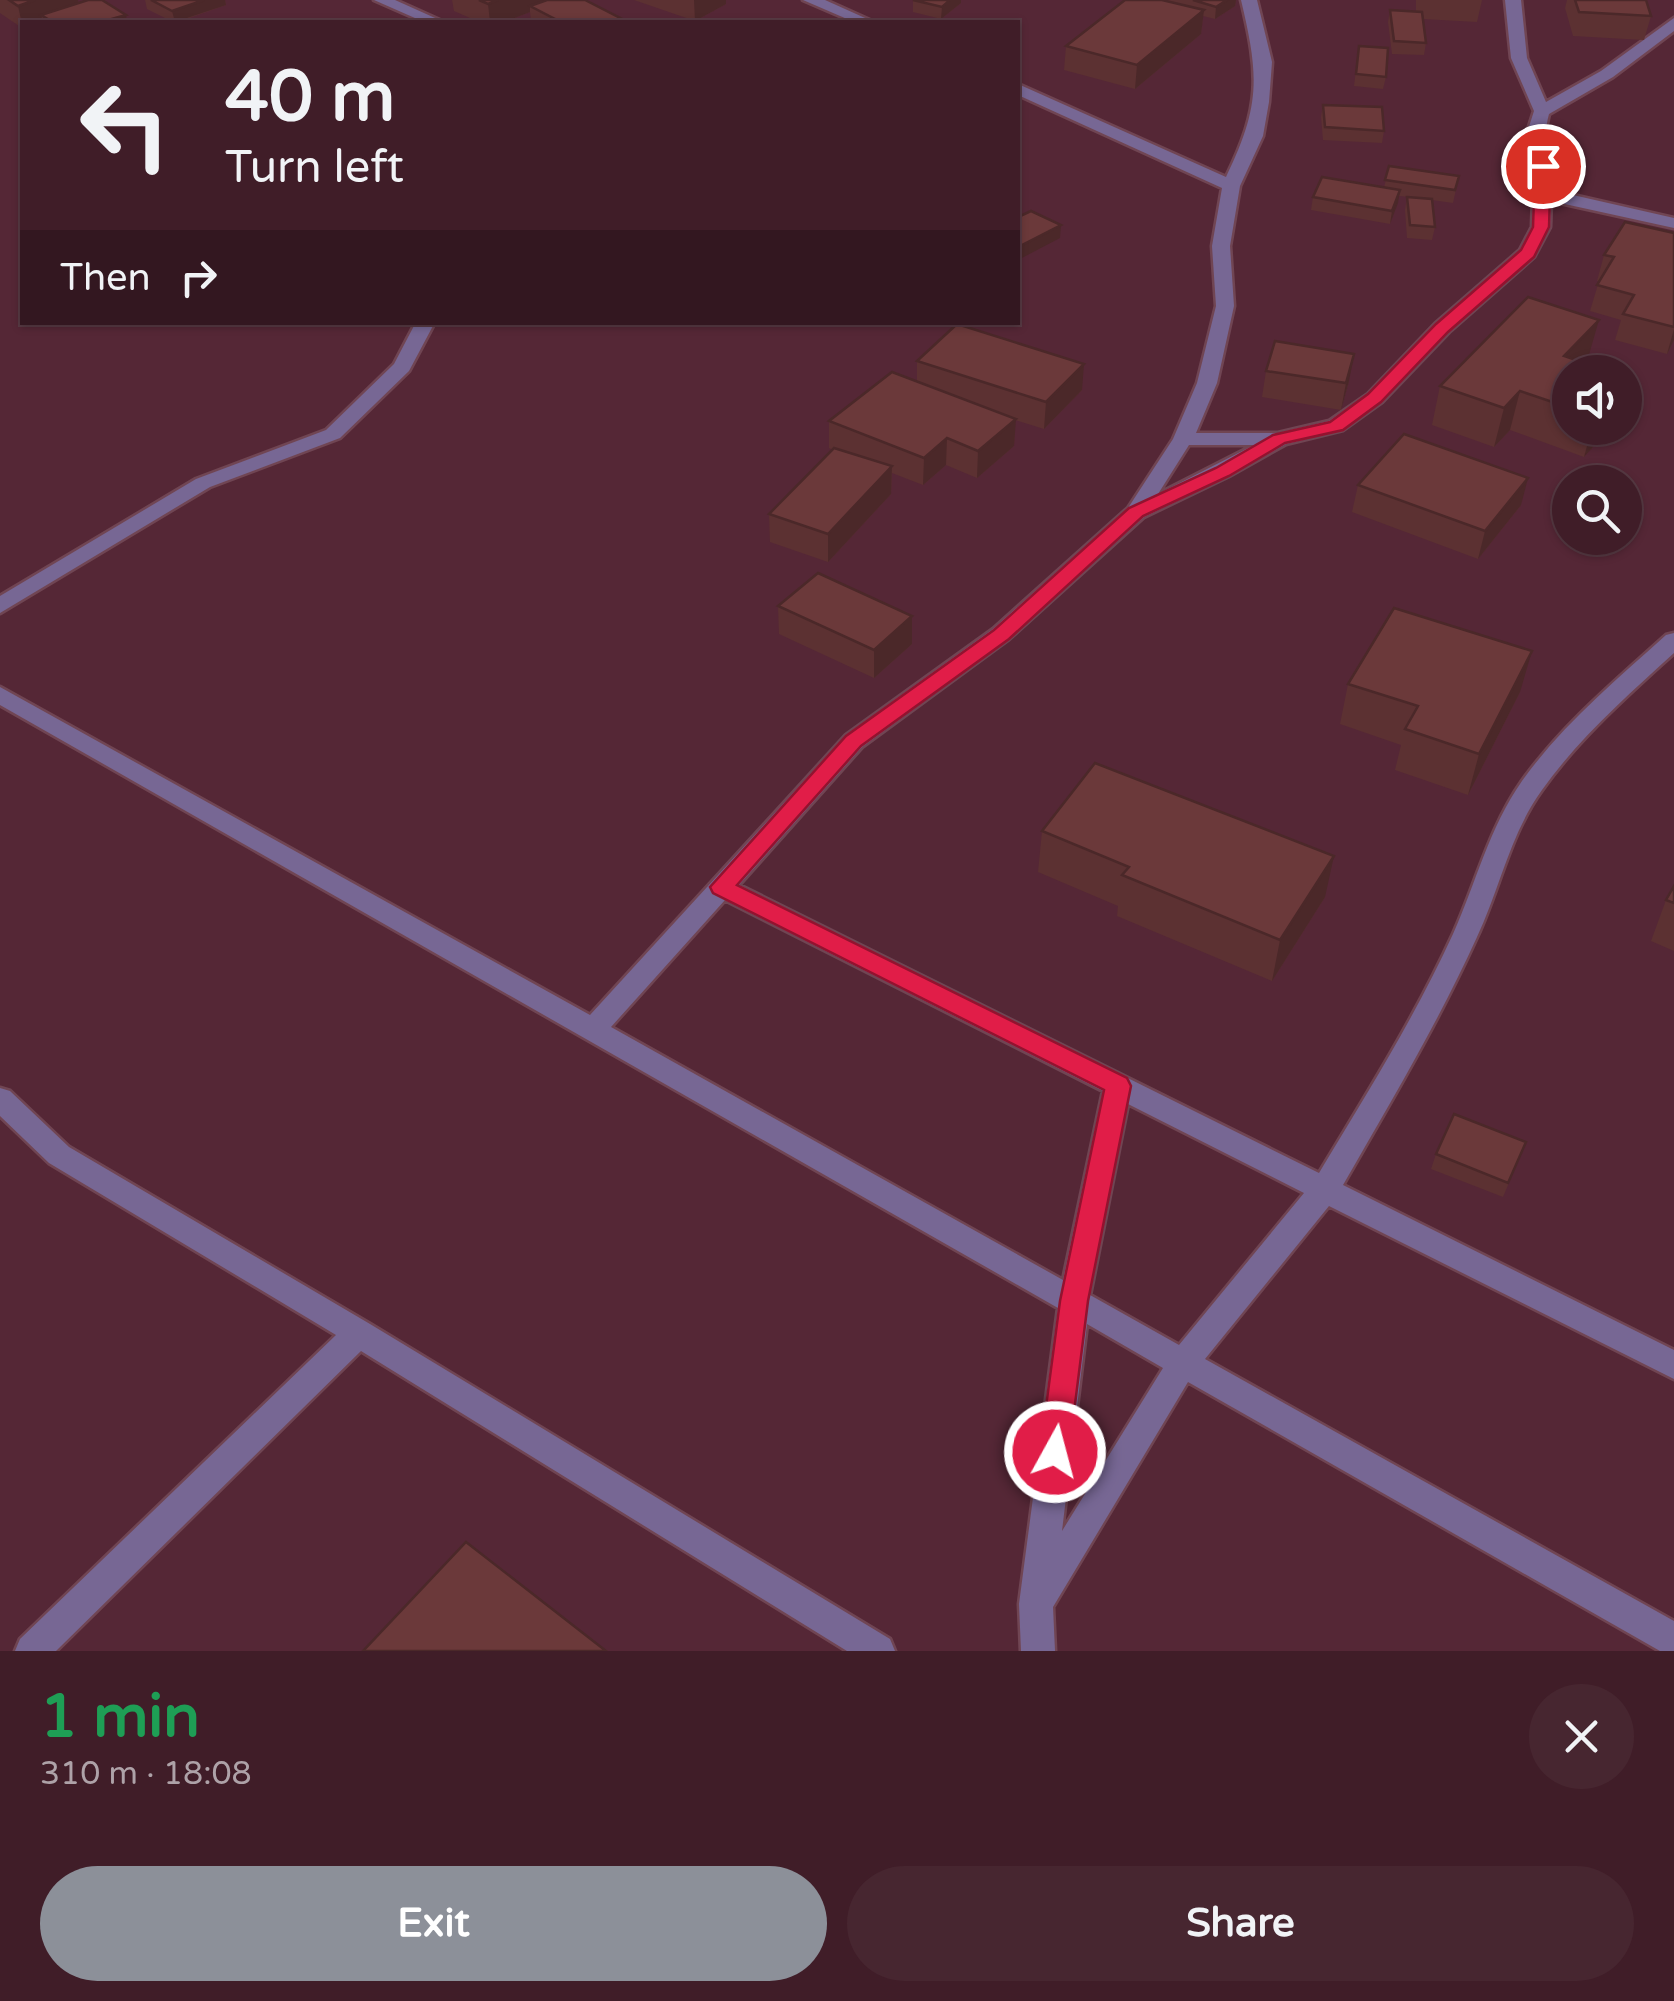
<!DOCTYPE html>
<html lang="en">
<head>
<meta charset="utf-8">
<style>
  :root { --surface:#401d28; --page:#472630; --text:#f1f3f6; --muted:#aea2a8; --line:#593b45; --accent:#8c9099 }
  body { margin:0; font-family:"Varela Round",sans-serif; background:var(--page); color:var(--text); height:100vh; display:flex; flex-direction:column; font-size:38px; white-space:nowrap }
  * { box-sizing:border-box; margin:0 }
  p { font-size:32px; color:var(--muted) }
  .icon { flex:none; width:55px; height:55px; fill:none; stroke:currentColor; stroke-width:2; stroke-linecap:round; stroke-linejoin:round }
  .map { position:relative; height:1651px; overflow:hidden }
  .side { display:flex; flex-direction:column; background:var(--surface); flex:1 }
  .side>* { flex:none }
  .banner { position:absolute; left:20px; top:20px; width:1000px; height:305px; border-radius:0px; box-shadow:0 2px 8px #0004,0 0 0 2px var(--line); background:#401d28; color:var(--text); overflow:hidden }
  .controls { position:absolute; left:1552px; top:355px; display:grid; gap:20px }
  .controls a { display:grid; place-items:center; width:90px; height:90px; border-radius:50%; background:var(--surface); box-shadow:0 2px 8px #0004,0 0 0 2px var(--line); font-size:50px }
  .pin { position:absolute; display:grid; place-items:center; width:85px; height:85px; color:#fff; margin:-42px; border:5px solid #fff; border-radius:50%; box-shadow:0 2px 10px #0007 }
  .me { position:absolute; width:110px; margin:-55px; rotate:7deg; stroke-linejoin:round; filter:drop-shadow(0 0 8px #0008) }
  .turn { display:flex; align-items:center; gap:35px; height:210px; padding:0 40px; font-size:45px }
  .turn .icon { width:130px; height:130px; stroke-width:2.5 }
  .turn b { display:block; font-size:70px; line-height:85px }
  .then { display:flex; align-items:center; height:95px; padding:0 40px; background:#0003; gap:20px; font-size:38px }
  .round { display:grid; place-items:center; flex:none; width:105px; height:105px; border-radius:52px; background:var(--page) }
  .head { display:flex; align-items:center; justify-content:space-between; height:170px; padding:0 40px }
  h1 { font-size:60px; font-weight:700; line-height:75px; color:#1e9e55 }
  .cta { display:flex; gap:20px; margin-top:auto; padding:20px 40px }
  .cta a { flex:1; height:115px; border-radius:60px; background:var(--accent); color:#fff; font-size:40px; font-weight:700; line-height:115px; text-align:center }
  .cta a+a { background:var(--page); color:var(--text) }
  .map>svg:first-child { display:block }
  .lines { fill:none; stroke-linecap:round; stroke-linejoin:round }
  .minor-casing { stroke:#704553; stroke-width:5 }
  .minor { fill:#776794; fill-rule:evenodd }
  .wall { fill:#5c3132 }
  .shaded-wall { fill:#4b2829 }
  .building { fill:#6b393a; stroke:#4b2829; stroke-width:2.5 }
  .route { fill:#e11d48; stroke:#92132f; stroke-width:2.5 }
</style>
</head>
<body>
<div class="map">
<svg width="1674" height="1651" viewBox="0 0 1674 1651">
  <rect width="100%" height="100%" fill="#552736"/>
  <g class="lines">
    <g class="minor-casing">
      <g id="minor">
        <polygon points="374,0 395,0 444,22 424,22"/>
        <polygon points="803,0 825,0 874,22 854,22"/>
        <path d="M 1241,0 L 1257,0 L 1272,62 L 1269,102 L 1263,136 L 1240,186 L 1230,246 L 1234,306 L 1217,383 L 1196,433 L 1278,433 L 1329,421 L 1368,394 L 1435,324 L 1520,250 L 1532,227 L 1534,166 L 1526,136 L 1534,111 L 1511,58 L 1505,0 L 1521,0 L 1527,58 L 1546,102 L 1601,71 L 1674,18 L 1674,31 L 1613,77 L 1549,114 C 1541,141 1552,162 1551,190 L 1674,218 L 1674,228 L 1551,201 L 1550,227 L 1534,257 L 1449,332 L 1382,402 L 1343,430 L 1286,444 L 1229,476 L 1144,517 L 1009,639 L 862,747 L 739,885 L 1319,1173 C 1366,1095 1415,1017 1453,934 C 1476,883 1489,828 1522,781 C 1562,725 1615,681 1666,635 L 1674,633 L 1674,653 C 1627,696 1579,738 1542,790 C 1510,834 1500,888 1477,937 C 1438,1023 1390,1103 1343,1185 L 1674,1350 L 1674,1379 L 1329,1206 L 1205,1359 L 1674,1621 L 1674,1651 L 1660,1651 L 1188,1382 L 1053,1607 L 1055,1651 L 1021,1651 L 1019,1604 L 1058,1308 L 0,705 L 0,687 L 590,1015 L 846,735 L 993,629 L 1128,508 L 1173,439 L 1197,383 L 1216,306 L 1212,246 L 1222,188 L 1018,95 L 1018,84 L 1226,177 C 1261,105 1259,76 1241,0 ZM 1189,445 L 1254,445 L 1158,494 ZM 725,900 L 1103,1091 L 1063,1280 L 611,1027 ZM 1128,1104 L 1304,1193 L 1179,1345 L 1090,1295 ZM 1087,1324 L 1163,1368 L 1062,1531 Z"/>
        <polygon points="416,322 435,322 409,371 340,438 210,487 0,613 0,596 196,479 326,430 394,364"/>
        <polygon points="0,1088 10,1091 69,1147 370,1324 890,1639 895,1651 847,1651 361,1351 56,1651 15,1651 20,1639 336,1335 49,1163 0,1116"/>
      </g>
    </g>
    <use href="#minor" class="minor"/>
  </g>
  <g class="wall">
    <polygon points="0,0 78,0 78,3 127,22 22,22 22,28 0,13"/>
    <polygon points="145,0 225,0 226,5 178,22 173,22 147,9"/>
    <polygon points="452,0 585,0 624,20 624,22 531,22 530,12 504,22 479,22 454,11"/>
    <polygon points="634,0 726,0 726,4 695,21"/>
    <polygon points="913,0 961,3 941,19 913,12"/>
    <polygon points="1167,0 1236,0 1235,6 1215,19 1203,16 1201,34 1135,89 1064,70 1066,46"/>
    <polygon points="1416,0 1482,0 1477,22 1423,19 1426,43 1424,55 1392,54 1388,22 1390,10 1416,12"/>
    <polygon points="1567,0 1646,0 1651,16 1644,40 1573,36 1565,8"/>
    <polygon points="1359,46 1386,77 1383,89 1354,86"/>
    <polygon points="1323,105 1384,131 1382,143 1323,140 1321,117"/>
    <polygon points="1389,166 1459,176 1453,203 1432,200 1435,227 1432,240 1407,238 1405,210 1407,197 1411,197 1399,196 1390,224 1311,210 1313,197 1384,188"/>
    <polygon points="1674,233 1674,340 1667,354 1615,340 1621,320 1590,311 1599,281 1597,281 1604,255"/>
    <polygon points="1588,358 1570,372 1570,428 1610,428 1584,457 1510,430 1494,447 1432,425 1440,386"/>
    <polygon points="917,361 1082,390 1044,429 1015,420 1014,446 977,478 946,465 923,485 892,473 891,494 828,562 770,542 769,514 833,450 829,448 829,421 917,381"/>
    <polygon points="1266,371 1349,381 1341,410 1262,397"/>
    <polygon points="1358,485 1521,505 1478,559 1352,512"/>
    <polygon points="778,606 912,644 874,678 779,634"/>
    <polygon points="1348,684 1520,692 1468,795 1395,770 1401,745 1340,724"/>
    <polygon points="1042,831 1325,897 1272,981 1117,916 1118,906 1038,872"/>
    <polygon points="1674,886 1674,951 1651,941 1666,900"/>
    <polygon points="1526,1142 1503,1197 1431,1169 1436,1154"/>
  </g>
  <g class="shaded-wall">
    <polygon points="35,0 78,0 80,11 41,15 43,22 22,22 22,24 18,6"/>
    <polygon points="204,0 225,0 226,5 175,22 172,11"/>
    <polygon points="498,0 548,0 530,6 530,12 504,22 490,22 488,4"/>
    <polygon points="694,0 726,0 726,4 695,21"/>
    <polygon points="950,0 961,0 961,3 941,19 942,7"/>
    <polygon points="1227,0 1236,0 1235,6 1215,19 1216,7"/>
    <polygon points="1204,10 1201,34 1135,89 1137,65"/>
    <polygon points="126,15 127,22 101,22"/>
    <polygon points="1400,190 1398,203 1390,224 1392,211"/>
    <polygon points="1061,225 1060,238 1018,260 1018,247"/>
    <polygon points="1599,320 1588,358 1575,372 1564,356"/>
    <polygon points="1674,329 1674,340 1667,354"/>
    <polygon points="1354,354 1349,381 1341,410 1346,383"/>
    <polygon points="1084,364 1082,390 1044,429 1046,402"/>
    <polygon points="1520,391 1510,430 1494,447 1504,408"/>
    <polygon points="1016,419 1014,446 977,478 978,451"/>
    <polygon points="1592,428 1610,428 1584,457"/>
    <polygon points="947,438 946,465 923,485 924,458"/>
    <polygon points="892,466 891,494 828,562 828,534"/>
    <polygon points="1528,478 1521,505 1478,559 1485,531"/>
    <polygon points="912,616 912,644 874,678 874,650"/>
    <polygon points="1532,651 1520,692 1468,795 1479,754"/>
    <polygon points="1334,856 1325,897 1272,981 1280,940"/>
  </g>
  <g class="building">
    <polygon points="9,0 35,0 18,6"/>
    <polygon points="88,0 102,0 126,15 101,22 53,22 41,15"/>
    <polygon points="151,0 204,0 172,11"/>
    <polygon points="479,0 498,0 488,4"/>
    <polygon points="547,0 585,0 624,20 617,22 561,22 530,6"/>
    <polygon points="913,0 950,0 942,7"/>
    <polygon points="1125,0 1162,0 1204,10 1137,65 1066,46"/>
    <polygon points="1193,0 1227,0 1216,7"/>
    <polygon points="1575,0 1646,0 1651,16 1579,12"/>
    <polygon points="1390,10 1422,12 1426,43 1394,41"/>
    <polygon points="1359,46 1388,48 1386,77 1356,74"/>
    <polygon points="1323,105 1382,107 1384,131 1325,127"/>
    <polygon points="1389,166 1459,176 1455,190 1385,180"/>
    <polygon points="1322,177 1400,190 1392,211 1313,197"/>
    <polygon points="1407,197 1432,199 1435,227 1410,225"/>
    <polygon points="1031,211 1061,225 1018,247 1018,217"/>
    <polygon points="1625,222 1674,233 1674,327 1623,314 1634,295 1597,285 1614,257 1604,255"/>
    <polygon points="1528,297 1599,320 1564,356 1612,372 1570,372 1570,408 1520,391 1504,408 1440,386"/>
    <polygon points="957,324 1084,364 1046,402 917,361"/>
    <polygon points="1275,341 1354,354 1346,383 1266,371"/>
    <polygon points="892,372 1016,419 978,451 947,438 924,458 829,421"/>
    <polygon points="1404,434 1528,478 1485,531 1358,485"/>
    <polygon points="834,448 892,466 828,534 769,514"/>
    <polygon points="818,573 912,616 874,650 778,606"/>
    <polygon points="1394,608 1532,651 1479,754 1405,729 1418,706 1348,684"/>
    <polygon points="1095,763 1334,856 1280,940 1122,875 1129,867 1042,831"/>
    <polygon points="1674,886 1674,903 1666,900"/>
    <polygon points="1454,1114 1526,1142 1508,1183 1436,1154"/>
    <polygon points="466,1542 606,1651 363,1651"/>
  </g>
  <polygon class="route" points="1543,161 1551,166 1549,227 1534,257 1448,332 1381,402 1343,430 1285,443 1229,476 1143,516 1009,639 861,746 737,885 1127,1078 1131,1086 1088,1301 1069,1452 1065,1462 1055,1466 1044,1462 1040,1452 1060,1301 1104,1090 713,893 710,887 846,736 994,630 1129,508 1216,468 1273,435 1330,422 1368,394 1436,324 1521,250 1533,227 1535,166"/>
</svg>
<div class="controls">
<a><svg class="icon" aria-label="sound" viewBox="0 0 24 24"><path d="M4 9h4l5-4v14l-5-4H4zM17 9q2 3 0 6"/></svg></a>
<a><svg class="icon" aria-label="search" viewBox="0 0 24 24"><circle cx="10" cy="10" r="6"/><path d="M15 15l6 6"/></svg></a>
</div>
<div class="pin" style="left:1543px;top:166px;background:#d93025"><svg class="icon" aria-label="arrive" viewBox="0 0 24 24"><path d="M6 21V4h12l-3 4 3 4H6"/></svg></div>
<svg class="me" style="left:1055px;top:1452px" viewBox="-20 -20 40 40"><circle r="17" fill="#e11d48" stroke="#fff" stroke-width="3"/><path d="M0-11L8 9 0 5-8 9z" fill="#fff"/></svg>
<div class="banner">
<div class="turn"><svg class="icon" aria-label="left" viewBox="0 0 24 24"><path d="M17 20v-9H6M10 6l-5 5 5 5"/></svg><div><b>40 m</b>Turn left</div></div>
<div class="then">Then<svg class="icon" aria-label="right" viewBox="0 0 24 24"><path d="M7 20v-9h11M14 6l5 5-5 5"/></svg></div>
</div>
</div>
<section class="side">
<div class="head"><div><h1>1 min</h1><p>310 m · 18:08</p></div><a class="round"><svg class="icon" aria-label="close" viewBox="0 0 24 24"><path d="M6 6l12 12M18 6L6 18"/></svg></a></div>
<div class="cta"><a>Exit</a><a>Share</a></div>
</section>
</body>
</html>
